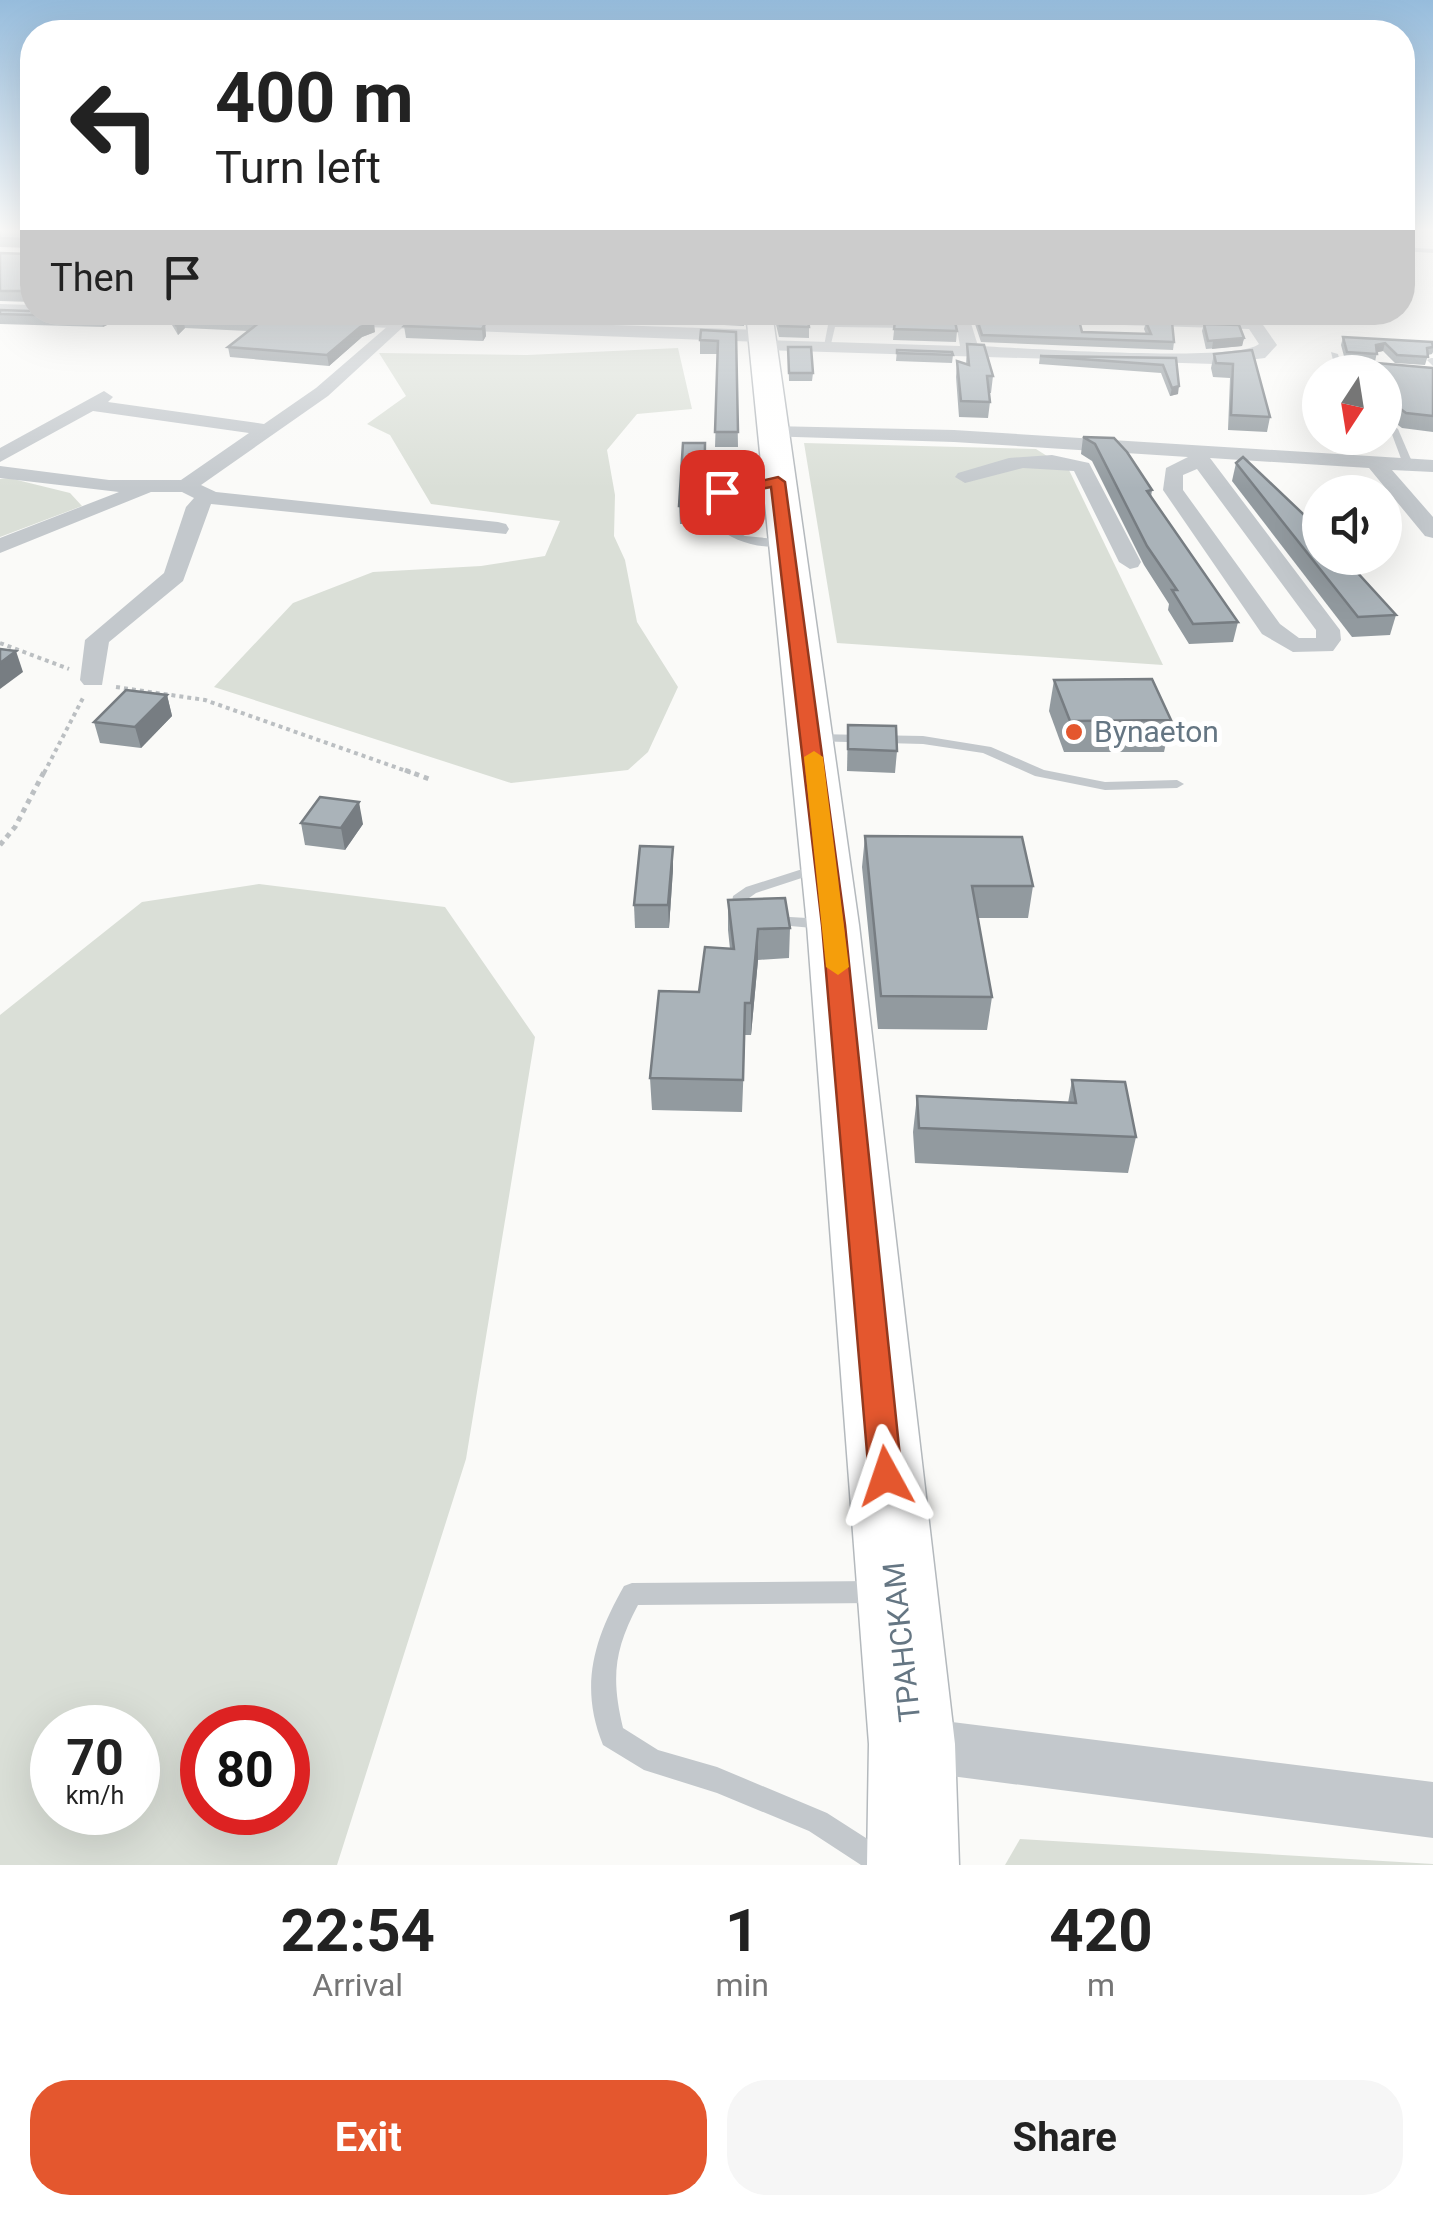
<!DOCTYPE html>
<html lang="en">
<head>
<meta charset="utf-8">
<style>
  :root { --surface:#fff; --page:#f6f6f6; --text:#222; --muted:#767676; --accent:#e4572e }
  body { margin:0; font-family:Roboto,sans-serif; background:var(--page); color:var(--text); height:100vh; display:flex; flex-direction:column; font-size:38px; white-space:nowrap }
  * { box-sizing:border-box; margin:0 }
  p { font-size:32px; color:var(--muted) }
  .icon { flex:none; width:55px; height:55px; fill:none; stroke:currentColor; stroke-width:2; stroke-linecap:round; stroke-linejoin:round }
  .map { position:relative; height:1865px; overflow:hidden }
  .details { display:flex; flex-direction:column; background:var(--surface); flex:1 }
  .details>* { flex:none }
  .hud { position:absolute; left:20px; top:20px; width:1395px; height:305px; border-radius:40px; box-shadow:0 10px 40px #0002; background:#fff; color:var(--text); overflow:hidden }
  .needle { width:65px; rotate:192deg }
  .buttons { position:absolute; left:1302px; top:355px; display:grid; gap:20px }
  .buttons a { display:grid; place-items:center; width:100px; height:100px; border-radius:50%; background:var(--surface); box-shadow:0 10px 40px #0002; font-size:50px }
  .speed { position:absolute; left:30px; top:1705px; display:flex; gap:20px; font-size:50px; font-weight:700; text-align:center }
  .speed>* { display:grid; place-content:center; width:130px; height:130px; border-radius:50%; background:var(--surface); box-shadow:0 10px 40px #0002; line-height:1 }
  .speed small { font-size:25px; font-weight:400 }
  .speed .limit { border:15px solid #d22; background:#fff; color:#111 }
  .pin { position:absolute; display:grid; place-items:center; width:85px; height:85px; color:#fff; margin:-42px; border-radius:20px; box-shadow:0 5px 15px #0006 }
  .me { position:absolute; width:110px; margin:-55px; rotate:355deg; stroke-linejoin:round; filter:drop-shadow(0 0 8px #0008) }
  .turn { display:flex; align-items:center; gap:35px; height:210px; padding:0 30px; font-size:45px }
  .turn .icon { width:130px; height:130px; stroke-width:2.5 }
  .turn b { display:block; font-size:70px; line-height:85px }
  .then { display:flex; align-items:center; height:95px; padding:0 30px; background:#0003; gap:20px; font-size:38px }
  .eta { display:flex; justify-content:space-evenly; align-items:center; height:170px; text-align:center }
  .eta b { font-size:60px; font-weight:700; line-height:70px }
  .cta { display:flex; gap:20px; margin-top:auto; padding:20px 30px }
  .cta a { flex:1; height:115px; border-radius:40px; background:var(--accent); color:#fff; font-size:40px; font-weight:700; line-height:115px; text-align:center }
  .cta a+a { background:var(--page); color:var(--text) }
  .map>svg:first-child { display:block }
  .green { fill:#dadfd7; fill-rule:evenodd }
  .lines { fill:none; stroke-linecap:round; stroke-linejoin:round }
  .trunk-casing { stroke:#b4b9bd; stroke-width:3 }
  .path-far1 { stroke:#bbbfc2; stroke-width:4; stroke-dasharray:4 4; stroke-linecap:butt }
  .path { stroke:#bbbfc2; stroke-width:5; stroke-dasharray:5 5; stroke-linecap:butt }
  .service { fill:#c3c8cc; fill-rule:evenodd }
  .minor { fill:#c3c8cc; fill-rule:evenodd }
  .tertiary { fill:#c3c8cc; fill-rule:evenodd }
  .trunk { fill:#fff; fill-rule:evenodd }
  .wall { fill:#929a9f }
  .shaded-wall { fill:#777d82 }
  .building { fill:#aab3b9; stroke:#777d82; stroke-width:2.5 }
  .route { fill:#e4572e; stroke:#94391e; stroke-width:2.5 }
  .slow { fill:#f59e0b }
  .poi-dot { fill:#e4572e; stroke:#fff; stroke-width:4 }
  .labels { text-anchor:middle; stroke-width:10; stroke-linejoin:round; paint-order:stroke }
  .poi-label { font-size:30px; fill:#657683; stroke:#fff; text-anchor:start }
  .street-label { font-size:30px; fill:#657683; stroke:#fff }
</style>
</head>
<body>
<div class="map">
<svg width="1433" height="1865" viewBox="0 0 1433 1865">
  <rect width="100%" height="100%" fill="#fafaf8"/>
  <g class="green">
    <polygon points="678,348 692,409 637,414 607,450 615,495 614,536 625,560 637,622 678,687 648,752 628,770 511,783 214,687 293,603 373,572 481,566 545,556 560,521 431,504 390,435 367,424 406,396 379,353 527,355"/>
    <polygon points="804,443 1036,449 1069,470 1163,665 837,643"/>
    <polygon points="9,478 70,493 82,506 0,537 0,479"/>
    <path d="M 259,884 L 445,907 L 535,1037 L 466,1459 L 337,1865 L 0,1865 L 0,1015 L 142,902 ZM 52,1728 L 138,1728 L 138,1812 L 52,1812 ZM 202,1728 L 288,1728 L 288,1812 L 202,1812 Z"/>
    <polygon points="1020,1839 1433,1864 1433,1865 1005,1865"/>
  </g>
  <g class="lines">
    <g class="trunk-casing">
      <polygon id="trunk" points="746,312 772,312 859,925 955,1744 959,1865 867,1865 869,1744 807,925"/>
    </g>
    <g class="path-far1">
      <polyline points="0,643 69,669"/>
      <polyline points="116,687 205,700 412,773"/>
      <polyline points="44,773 84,696"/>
    </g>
    <g class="path">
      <polyline points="405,770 429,779"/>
      <polyline points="0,845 15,827 45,770"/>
    </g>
    <g class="service">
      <polygon points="1402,247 1433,249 1433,253 1402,251"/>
      <polygon points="832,323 908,324 912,326 908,328 835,327 831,344 824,346 828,325"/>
      <polygon points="1331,352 1338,354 1342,370 1335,368"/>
      <polygon points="1431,358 1433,358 1433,366 1427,360"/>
      <polygon points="1394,426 1398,429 1413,464 1411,466 1403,464 1390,429"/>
      <polygon points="777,478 780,479 780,483 726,494 722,513 713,511 719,490"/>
      <path d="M 719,521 L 745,536 L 786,540 L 791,543 C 768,552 735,543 715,526 L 714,524 Z"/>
      <polygon points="813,734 923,736 991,747 1044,770 1105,782 1177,780 1184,784 1177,788 1105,790 1035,776 983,753 923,744 809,741 809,735"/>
      <polygon points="818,864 825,868 823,871 756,893 745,901 745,908 753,916 751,919 741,919 731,909 733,896 746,887"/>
      <polygon points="773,916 824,919 831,924 824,929 768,924 766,921"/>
      <path d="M 874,1581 L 882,1584 L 885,1592 L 882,1600 L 874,1603 L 638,1605 C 614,1650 611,1678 623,1728 L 658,1750 L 717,1767 L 827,1813 L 894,1856 L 898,1865 L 861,1865 L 809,1831 L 717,1793 L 644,1770 L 603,1745 C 579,1686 594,1639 624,1586 L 632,1583 Z"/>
    </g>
    <g class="minor">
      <path d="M 954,312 L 1242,319 L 1238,312 L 1254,312 L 1277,345 L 1265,358 L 1214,364 L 763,350 L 754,345 L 763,340 L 960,346 ZM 970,320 L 1249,329 L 1259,344 C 1237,363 1020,348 978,346 Z"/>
      <polygon points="396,319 402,320 402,328 328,396 201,485 216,492 498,522 506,524 509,529 506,534 211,504 183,581 109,642 102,685 84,685 80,680 85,640 164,573 186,507 194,498 182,492 151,492 0,553 0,538 119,492 0,478 0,466 109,480 181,480 249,433 93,411 0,462 0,448 104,391 113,397 108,402 264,424 316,388"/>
      <polygon points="1339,363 1433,369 1433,379 1385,376 1385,372 1333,372 1333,364"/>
      <path d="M 771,426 L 954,430 L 1433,460 L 1433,472 L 1392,470 L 1433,517 L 1433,538 L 1425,536 L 1369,468 L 1210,458 L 1340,630 L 1341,640 L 1333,651 L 1293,652 L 1262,634 L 1163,490 L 1166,468 L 1188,457 L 954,442 L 764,436 L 764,428 ZM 1197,469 L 1316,630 L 1316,638 L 1299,638 L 1280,624 L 1183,490 L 1183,475 Z"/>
      <polygon points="1052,455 1089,463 1141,562 1138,567 1130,569 1119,562 1074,471 1023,468 965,483 955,477 958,473 1009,458"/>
      <polygon points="912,1717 1433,1782 1433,1838 912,1771 893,1763 885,1744 893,1725"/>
    </g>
    <g class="tertiary">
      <polygon points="0,304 32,305 32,312 41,312 32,317 0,316"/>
      <polygon points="72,312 229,312 233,317 223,323 82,318"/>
      <polygon points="320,315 761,330 771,336 761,342 313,325 313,317"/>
    </g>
    <use href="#trunk" class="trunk"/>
  </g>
  <g class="wall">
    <polygon points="0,228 32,228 32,302 0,301 0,253 29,254 31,248 0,247"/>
    <polygon points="0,310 109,313 111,323 103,327 0,324"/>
    <polygon points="319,312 578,312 575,319"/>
    <polygon points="704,312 744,315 744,326 704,324"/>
    <polygon points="773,312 803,312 803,318 809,327 809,338 779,337"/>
    <polygon points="896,312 953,312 957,331 956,342 893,340"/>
    <polygon points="1197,312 1231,312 1231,315 1198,314"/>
    <polygon points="170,315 375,332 362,337 329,366 230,357 228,347 248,331 185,328 178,335 172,325"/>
    <polygon points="976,316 1082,332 1146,334 1144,329 1146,322 1174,342 1173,350 981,342 975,324"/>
    <polygon points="485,324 486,336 483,341 406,338 404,326"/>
    <polygon points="1204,324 1244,338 1242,346 1206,349 1202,331"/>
    <polygon points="736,332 738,447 715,447 718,354 700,354 700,340"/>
    <polygon points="1343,337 1433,343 1433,352 1432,354 1428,355 1425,365 1395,363 1383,351 1377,352 1375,362 1345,360 1341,345"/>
    <polygon points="967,344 993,376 991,393 989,393 990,402 988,418 959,417 956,377 957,361 966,364"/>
    <polygon points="788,347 813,373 812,381 789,381"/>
    <polygon points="897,350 953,355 952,363 896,361"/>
    <polygon points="1252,350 1270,417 1267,432 1228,430 1230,378 1213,377 1211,368 1214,354"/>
    <polygon points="1040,356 1176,358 1178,394 1170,396 1161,373 1039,364"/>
    <polygon points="1354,361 1433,368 1433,432 1402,428 1394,422 1385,426 1385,372 1351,372"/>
    <polygon points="1083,437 1114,438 1152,490 1151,497 1238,622 1233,642 1189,644 1168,610 1169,604 1144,565 1092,461 1081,454"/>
    <polygon points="705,443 704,524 680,524 679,506"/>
    <polygon points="1236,463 1396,615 1390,635 1352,637 1232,481"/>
    <polygon points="1054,680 1171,720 1164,752 1064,752 1049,711"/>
    <polygon points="167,695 172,716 141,748 100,743 94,722"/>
    <polygon points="848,725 897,751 895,773 847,771"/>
    <polygon points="301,823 363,824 345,850 305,845"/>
    <polygon points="865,836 1033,886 1028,918 978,918 992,997 987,1030 878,1029 862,867"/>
    <polygon points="673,869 669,928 635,928 634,905"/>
    <polygon points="728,900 790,928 789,958 758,960 751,1035 745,1035 742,1112 652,1110 650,1078 699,992 730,949 728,930"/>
    <polygon points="1072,1080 1136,1137 1128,1173 915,1163 913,1132 917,1096 1068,1103"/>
  </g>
  <g class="shaded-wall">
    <polygon points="109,313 111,323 103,327 101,317"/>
    <polygon points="183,319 185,328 178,335 176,325"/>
    <polygon points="374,322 375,332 362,337 329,366 327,355 360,327"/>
    <polygon points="485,324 486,336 483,341 482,329"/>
    <polygon points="1244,338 1242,346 1212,349 1213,341"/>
    <polygon points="1385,343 1383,351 1374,353 1376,345"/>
    <polygon points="1179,386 1178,394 1170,396 1172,388"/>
    <polygon points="1398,407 1394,422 1387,427 1392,412"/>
    <polygon points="16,651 23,672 0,689 0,663"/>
    <polygon points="167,695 172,716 141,748 135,727"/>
    <polygon points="359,802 363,824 345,850 341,828"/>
    <polygon points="673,847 673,869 669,928 668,905"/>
    <polygon points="758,929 758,960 751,1035 751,1003"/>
  </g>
  <g class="building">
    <polygon points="0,228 32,228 32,242 30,239 0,238"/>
    <polygon points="32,245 32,297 29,291 0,291 0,253 29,254"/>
    <polygon points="32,309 32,312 109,313 101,317 0,314 0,310 29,311"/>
    <polygon points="704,312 744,312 744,315 704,313"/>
    <polygon points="776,312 803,312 803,318 808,318 809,327 780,326"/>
    <polygon points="913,312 953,312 957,331 894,329 895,321 916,316"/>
    <polygon points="170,315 374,322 360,327 327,355 228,347 260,322 183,319 176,325"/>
    <polygon points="976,316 1079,320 1082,332 1151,334 1146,322 1172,322 1174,342 982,335"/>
    <polygon points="409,321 485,324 482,329 404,326"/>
    <polygon points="1204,324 1239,325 1244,338 1208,341"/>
    <polygon points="701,330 736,332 738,432 715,432 718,341 700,340"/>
    <polygon points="1343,337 1432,342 1433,347 1427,348 1428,357 1397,355 1385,343 1376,345 1377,354 1347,352"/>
    <polygon points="967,344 984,345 993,376 987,376 990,402 961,401 957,361 969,365"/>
    <polygon points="788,347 811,347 813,373 789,373"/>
    <polygon points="897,350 952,352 953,355 897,353"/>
    <polygon points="1252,350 1270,417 1231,415 1233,364 1216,363 1214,354"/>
    <polygon points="1040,356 1176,358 1179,386 1172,388 1163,365"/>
    <polygon points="1354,361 1433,368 1433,416 1406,413 1398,407 1392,412 1385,411 1385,372 1358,372"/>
    <polygon points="1083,437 1114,438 1127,452 1152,490 1147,491 1238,622 1193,624 1172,590 1177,590 1147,546 1095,444"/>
    <polygon points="683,443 705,443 704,506 679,506"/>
    <polygon points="1243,457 1320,530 1320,558 1344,558 1396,615 1358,617 1236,463"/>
    <polygon points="0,649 16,651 0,663"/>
    <polygon points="1152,679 1171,720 1070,721 1054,680"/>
    <polygon points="126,690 167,695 135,727 94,722"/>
    <polygon points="848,725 896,726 897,751 848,749"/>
    <polygon points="320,797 359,802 341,828 301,823"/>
    <polygon points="865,836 1022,837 1033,886 972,886 992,997 881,996"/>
    <polygon points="640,846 673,847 668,905 634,905"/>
    <polygon points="785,898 790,928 758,929 751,1003 745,1003 743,1080 650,1078 659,991 699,992 705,947 734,949 728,900"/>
    <polygon points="1072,1080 1125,1082 1136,1137 919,1128 917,1096 1076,1103"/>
  </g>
  <linearGradient id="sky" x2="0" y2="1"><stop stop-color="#96bcdc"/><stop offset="0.47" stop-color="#fdfdfc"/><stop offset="1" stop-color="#fdfdfc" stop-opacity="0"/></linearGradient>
  <rect width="1433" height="489" fill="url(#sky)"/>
  <polygon class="route" points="778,477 785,482 845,925 902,1476 897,1486 886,1491 874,1486 869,1476 822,925 771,487 722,496 715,492"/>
  <polygon class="slow" points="814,751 823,757 849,967 838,975 826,967 804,757"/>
  <circle class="poi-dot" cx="1074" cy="732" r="10"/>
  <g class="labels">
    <g class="poi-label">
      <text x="1094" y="742">Bynaeton</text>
    </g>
    <g class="street-label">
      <text transform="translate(902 1642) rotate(-96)" y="10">ТРАНСКАМ</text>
    </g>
  </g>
</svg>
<div class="buttons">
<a><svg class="needle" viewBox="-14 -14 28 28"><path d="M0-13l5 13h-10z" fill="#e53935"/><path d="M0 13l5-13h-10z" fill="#767676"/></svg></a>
<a><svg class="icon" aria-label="sound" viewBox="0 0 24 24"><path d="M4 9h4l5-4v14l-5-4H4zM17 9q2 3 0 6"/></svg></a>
</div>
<div class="speed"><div>70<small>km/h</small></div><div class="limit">80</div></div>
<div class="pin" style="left:722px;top:492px;background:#d93025"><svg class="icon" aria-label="arrive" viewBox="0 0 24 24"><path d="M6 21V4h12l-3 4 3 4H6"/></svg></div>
<svg class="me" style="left:886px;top:1476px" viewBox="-20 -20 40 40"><path d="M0-17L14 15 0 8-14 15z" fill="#e4572e" stroke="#fff" stroke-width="4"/></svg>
<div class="hud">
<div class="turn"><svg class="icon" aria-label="left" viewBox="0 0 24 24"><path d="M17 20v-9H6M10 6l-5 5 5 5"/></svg><div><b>400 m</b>Turn left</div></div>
<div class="then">Then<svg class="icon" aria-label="arrive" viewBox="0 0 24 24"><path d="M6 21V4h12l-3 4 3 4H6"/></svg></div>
</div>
</div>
<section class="details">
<div class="eta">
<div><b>22:54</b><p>Arrival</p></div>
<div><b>1</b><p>min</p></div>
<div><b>420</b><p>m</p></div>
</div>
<div class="cta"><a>Exit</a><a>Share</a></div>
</section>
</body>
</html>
